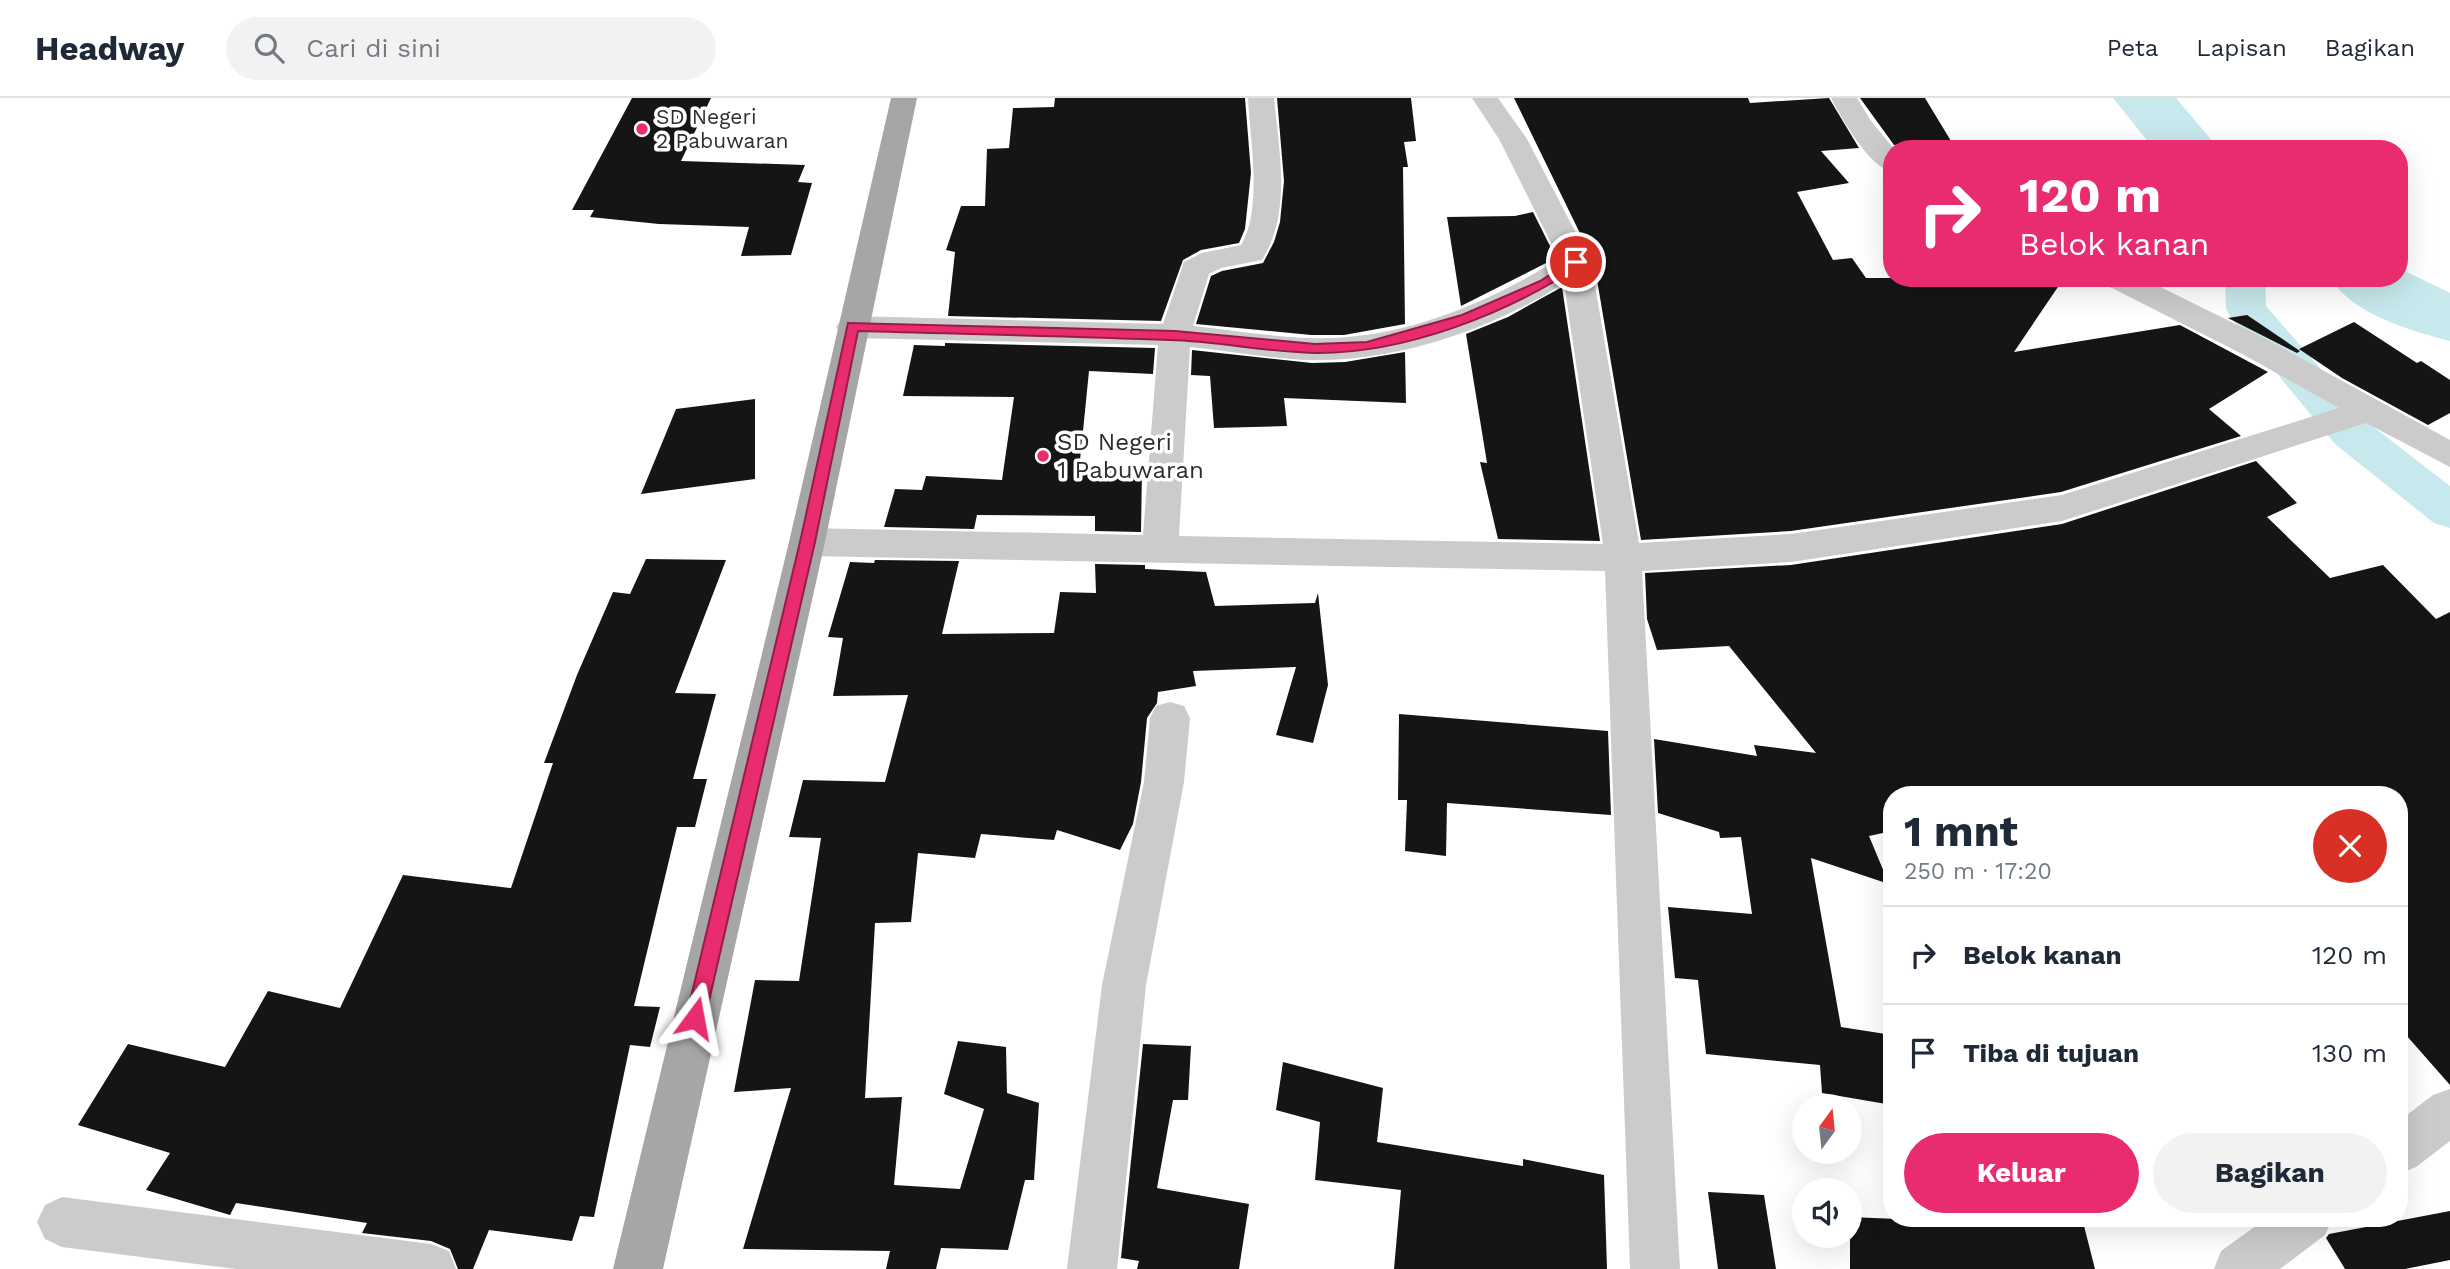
<!DOCTYPE html>
<html lang="id">
<head>
<meta charset="utf-8">
<style>
  :root { --surface:#fff; --page:#f2f2f3; --text:#1f2937; --muted:#747a83; --line:#e0e1e3; --accent:#e92b6f }
  body { margin:0; font-family:"Work Sans",sans-serif; background:var(--page); color:var(--text); height:100vh; display:flex; flex-direction:column; font-size:26px; white-space:nowrap }
  * { box-sizing:border-box; margin:0 }
  p { font-size:23px; color:var(--muted) }
  .icon { flex:none; width:38px; height:38px; fill:none; stroke:currentColor; stroke-width:2; stroke-linecap:round; stroke-linejoin:round }
  .map { position:relative; flex:1; overflow:hidden }
  .panel { position:absolute; left:1883px; top:688px; width:525px; height:441px; display:flex; flex-direction:column; background:var(--surface); border-radius:28px; box-shadow:0 7px 28px #0002 }
  .panel>* { flex:none }
  .banner { position:absolute; left:1883px; top:42px; width:525px; height:147px; border-radius:28px; box-shadow:0 7px 28px #0002; background:#e92b6f; color:#fff; overflow:hidden }
  .needle { width:46px; rotate:15deg }
  .fabs { position:absolute; left:1792px; top:996px; display:grid; gap:14px }
  .fabs a { display:grid; place-items:center; width:70px; height:70px; border-radius:50%; background:var(--surface); box-shadow:0 7px 28px #0002; font-size:35px }
  .pin { position:absolute; display:grid; place-items:center; width:60px; height:60px; color:#fff; margin:-30px; border:4px solid #fff; border-radius:50%; box-shadow:0 2px 7px #0007 }
  .me { position:absolute; width:77px; margin:-38px; rotate:13deg; stroke-linejoin:round; filter:drop-shadow(0 0 5px #0008) }
  .turn { display:flex; align-items:center; gap:24px; height:147px; padding:0 21px; font-size:32px }
  .turn .icon { width:91px; height:91px; stroke-width:2.5 }
  .turn b { display:block; font-size:49px; line-height:60px }
  .round { display:grid; place-items:center; flex:none; width:74px; height:74px; border-radius:37px; background:var(--page) }
  .head { display:flex; align-items:center; justify-content:space-between; height:119px; padding:0 21px }
  h1 { font-size:42px; font-weight:700; line-height:52px }
  .cta { display:flex; gap:14px; margin-top:auto; padding:14px 21px }
  .cta a { flex:1; height:80px; border-radius:42px; background:var(--accent); color:#fff; font-size:28px; font-weight:700; line-height:80px; text-align:center }
  .cta a+a { background:var(--page); color:var(--text) }
  ul { padding:0; list-style:none }
  li { display:flex; align-items:center; gap:21px; height:98px; padding:0 21px; border-top:2px solid var(--line) }
  li div { flex:1 }
  li b { display:block; font-size:26px }
  li em { font-style:normal }
  header { display:flex; align-items:center; gap:42px; box-sizing:border-box; height:98px; padding:0 35px; background:var(--surface); border-bottom:2px solid var(--line) }
  header strong { font-size:33px }
  nav { display:flex; gap:38px; margin-inline-start:auto; font-size:24px }
  .search { width:490px; height:63px; background:var(--page); display:flex; align-items:center; gap:18px; box-sizing:border-box; padding:0 24px; border-radius:38px; color:var(--muted); font-size:26px }
  .map>svg:first-child { display:block }
  .lines { fill:none; stroke-linecap:round; stroke-linejoin:round }
  .canal { fill:#c7e8ec; fill-rule:evenodd }
  .river { fill:#c7e8ec; fill-rule:evenodd }
  .building { fill:#151515 }
  .minor { fill:#cbcbcb; fill-rule:evenodd }
  .major { fill:#a6a6a6; fill-rule:evenodd }
  .route { fill:#e92b6f; stroke:#971c48; stroke-width:2 }
  .poi-dot { fill:#e92b6f; stroke:#fff; stroke-width:2.5 }
  .labels { text-anchor:middle; stroke-width:7; stroke-linejoin:round; paint-order:stroke }
  .far-poi-label { font-size:21px; fill:#2e2e2e; stroke:#fff; text-anchor:start }
  .poi-label { font-size:24px; fill:#2e2e2e; stroke:#fff; text-anchor:start }
</style>
</head>
<body>
<header>
<strong>Headway</strong>
<div class="search"><svg class="icon" aria-label="search" viewBox="0 0 24 24"><circle cx="10" cy="10" r="6"/><path d="M15 15l6 6"/></svg>Cari di sini</div>
<nav><a>Peta</a><a>Lapisan</a><a>Bagikan</a></nav>
</header>
<div class="map">
<svg width="2450" height="1171" viewBox="0 0 2450 1171">
  <rect width="100%" height="100%" fill="#fff"/>
  <g class="lines">
    <polygon class="canal" points="2225,180 2265,180 2266,208 2367,324 2450,388 2450,430 2434,425 2335,346 2232,221 2226,211"/>
    <g class="river">
      <polygon points="2113,0 2176,0 2219,51 2154,51"/>
      <path d="M 2399,170 L 2450,195 L 2450,243 C 2409,232 2354,217 2330,180 L 2399,180 Z"/>
    </g>
  </g>
  <g class="building">
    <polygon points="632,0 711,0 681,63 805,67 798,84 812,85 791,157 741,158 749,129 659,126 590,119 594,112 572,112"/>
    <polygon points="1055,0 1245,0 1251,75 1245,131 1239,145 1201,152 1183,162 1161,223 948,218 955,154 946,152 961,108 985,108 987,51 1009,50 1013,10 1054,9"/>
    <polygon points="1277,0 1411,0 1416,43 1404,44 1408,69 1403,69 1405,226 1344,237 1311,237 1196,226 1211,178 1222,173 1263,165 1274,144 1280,124 1284,83"/>
    <polygon points="1514,0 1748,0 1750,5 1829,0 1859,50 1821,53 1849,85 1797,94 1833,162 1852,160 1866,180 2064,180 2014,254 2180,227 2268,274 2209,311 2241,338 2061,394 1791,433 1641,442 1594,164"/>
    <polygon points="1860,0 1925,0 1951,43 1894,47"/>
    <polygon points="1533,114 1556,160 1461,208 1447,119 1515,118"/>
    <polygon points="1562,189 1600,443 1498,441 1480,364 1487,365 1466,236 1508,219"/>
    <polygon points="2247,217 2300,253 2297,255 2228,220"/>
    <polygon points="2354,224 2417,265 2421,263 2450,282 2450,315 2428,327 2342,280 2299,251"/>
    <polygon points="945,245 1155,250 1153,276 1089,273 1083,333 1062,334 1082,340 1079,374 1142,371 1141,434 1095,433 1095,418 977,417 974,431 884,429 895,391 922,392 926,378 1002,382 1014,299 903,298 914,247 945,248"/>
    <polygon points="1192,252 1312,265 1345,264 1405,254 1406,305 1284,300 1287,328 1214,330 1210,278 1191,277"/>
    <polygon points="755,301 755,381 641,396 676,311"/>
    <polygon points="2256,363 2297,405 2267,419 2330,480 2383,467 2436,521 2450,514 2450,987 2399,929 2399,696 1892,696 1892,733 1869,738 1889,786 1811,760 1841,929 1892,937 1892,1007 1822,995 1820,967 1706,956 1698,882 1675,880 1668,809 1752,816 1741,739 1720,740 1719,734 1658,715 1654,641 1757,658 1754,647 1816,655 1729,548 1657,552 1647,521 1645,475 1791,467 2062,426"/>
    <polygon points="646,461 726,462 675,595 716,596 693,681 707,681 695,729 677,729 634,908 660,909 650,949 630,947 594,1119 580,1118 572,1143 489,1132 473,1171 458,1171 450,1151 431,1143 362,1135 367,1125 236,1105 230,1117 146,1092 170,1055 78,1027 128,946 225,969 268,893 340,910 403,777 511,790 553,665 544,665 577,577 613,494 630,496"/>
    <polygon points="875,462 959,463 942,536 1054,535 1060,494 1096,495 1095,466 1145,467 1145,471 1206,474 1215,508 1315,505 1318,495 1328,587 1313,645 1276,637 1296,569 1193,573 1196,588 1158,594 1157,605 1147,620 1141,684 1133,726 1120,752 1057,732 1054,742 981,736 975,760 918,755 911,824 875,825 865,1000 902,999 894,1087 960,1091 984,1011 944,996 958,943 1006,949 1007,995 1039,1005 1034,1082 1025,1082 1008,1152 941,1150 936,1171 886,1171 890,1153 743,1151 791,990 734,994 755,882 799,883 821,740 789,739 803,682 885,684 908,597 833,598 843,540 828,539 850,464 874,465"/>
    <polygon points="1399,616 1608,633 1611,717 1447,705 1446,758 1405,753 1407,702 1398,702"/>
    <polygon points="1143,946 1191,948 1188,1002 1173,1002 1157,1090 1249,1106 1239,1171 1137,1171 1139,1163 1121,1160"/>
    <polygon points="1283,964 1383,990 1377,1044 1523,1068 1523,1061 1604,1077 1607,1171 1394,1171 1401,1092 1315,1082 1320,1024 1276,1012"/>
    <polygon points="1708,1094 1764,1097 1776,1171 1718,1171"/>
    <polygon points="2450,1113 2450,1162 2405,1171 2345,1171 2326,1140 2329,1136"/>
    <polygon points="1850,1119 1968,1124 1967,1120 2082,1120 2095,1171 1850,1171"/>
  </g>
  <g class="lines">
    <g class="minor">
      <path d="M 1248,0 L 1274,0 C 1279,53 1292,114 1262,162 L 1221,170 L 1209,176 L 1193,228 C 1233,232 1272,239 1311,240 C 1399,243 1486,206 1559,161 L 1499,41 L 1472,0 L 1498,0 L 1527,41 L 1591,164 L 1639,445 L 1791,436 L 2062,397 L 2339,310 L 2244,257 L 2106,187 L 2102,180 L 2142,180 L 2266,241 L 2450,342 L 2450,369 L 2366,325 L 2062,423 L 1791,464 L 1642,473 L 1680,1171 L 1630,1171 L 1605,473 L 807,458 L 794,454 L 789,444 L 794,434 L 807,430 L 1143,437 L 1158,247 L 852,240 L 841,236 L 836,229 L 841,222 L 852,218 L 1163,226 L 1184,164 L 1202,155 L 1241,147 C 1263,111 1250,41 1248,0 ZM 1564,185 L 1603,446 L 1179,438 L 1190,249 C 1231,253 1271,261 1312,262 C 1397,264 1493,231 1564,185 Z"/>
      <path d="M 1831,0 L 1857,0 L 1871,23 L 1894,51 L 1892,51 L 1892,74 C 1869,69 1842,21 1831,0 Z"/>
      <polygon points="1170,604 1184,608 1190,620 1184,684 1146,887 1117,1171 1067,1171 1102,887 1144,684 1150,620 1156,608"/>
      <polygon points="2450,991 2450,1043 2416,1069 2399,1076 2399,1023 2433,997"/>
      <polygon points="62,1099 431,1146 449,1153 456,1171 236,1171 62,1149 45,1141 37,1124 45,1107"/>
      <polygon points="2267,1120 2333,1120 2325,1137 2280,1171 2214,1171 2221,1153"/>
    </g>
    <polygon class="major" points="891,0 917,0 825,444 663,1171 613,1171 789,444"/>
  </g>
  <path class="route" d="M 1576,160 L 1582,164 L 1580,167 C 1508,216 1405,255 1318,255 C 1269,255 1219,243 1170,242 C 1066,238 962,236 858,233 L 815,444 L 705,920 L 702,926 L 695,929 L 689,926 L 686,920 L 800,444 L 848,225 L 1175,233 L 1315,246 L 1367,244 L 1462,217 L 1540,183 Z"/>
  <g class="poi-dot">
    <circle cx="642" cy="31" r="7"/>
    <circle cx="1043" cy="358" r="7"/>
  </g>
  <g class="labels">
    <g class="far-poi-label">
      <text x="656" y="26">SD Negeri<tspan x="656" dy="24">2 Pabuwaran</tspan></text>
    </g>
    <g class="poi-label">
      <text x="1057" y="352">SD Negeri<tspan x="1057" dy="28">1 Pabuwaran</tspan></text>
    </g>
  </g>
</svg>
<div class="fabs">
<a><svg class="needle" viewBox="-14 -14 28 28"><path d="M0-13l5 13h-10z" fill="#e53935"/><path d="M0 13l5-13h-10z" fill="#747a83"/></svg></a>
<a><svg class="icon" aria-label="sound" viewBox="0 0 24 24"><path d="M4 9h4l5-4v14l-5-4H4zM17 9q2 3 0 6"/></svg></a>
</div>
<div class="pin" style="left:1576px;top:164px;background:#d93025"><svg class="icon" aria-label="arrive" viewBox="0 0 24 24"><path d="M6 21V4h12l-3 4 3 4H6"/></svg></div>
<svg class="me" style="left:695px;top:920px" viewBox="-20 -20 40 40"><path d="M0-17L14 15 0 8-14 15z" fill="#e92b6f" stroke="#fff" stroke-width="4"/></svg>
<div class="banner">
<div class="turn"><svg class="icon" aria-label="right" viewBox="0 0 24 24"><path d="M7 20v-9h11M14 6l5 5-5 5"/></svg><div><b>120 m</b>Belok kanan</div></div>
</div>
<section class="panel">
<div class="head"><div><h1>1 mnt</h1><p>250 m · 17:20</p></div><a class="round" style="background:#d93025;color:#fff"><svg class="icon" aria-label="close" viewBox="0 0 24 24"><path d="M6 6l12 12M18 6L6 18"/></svg></a></div>
<ul>
<li><svg class="icon" aria-label="right" viewBox="0 0 24 24"><path d="M7 20v-9h11M14 6l5 5-5 5"/></svg><div><b>Belok kanan</b></div><em>120 m</em></li>
<li><svg class="icon" aria-label="arrive" viewBox="0 0 24 24"><path d="M6 21V4h12l-3 4 3 4H6"/></svg><div><b>Tiba di tujuan</b></div><em>130 m</em></li>
</ul>
<div class="cta"><a>Keluar</a><a>Bagikan</a></div>
</section>
</div>
</body>
</html>
